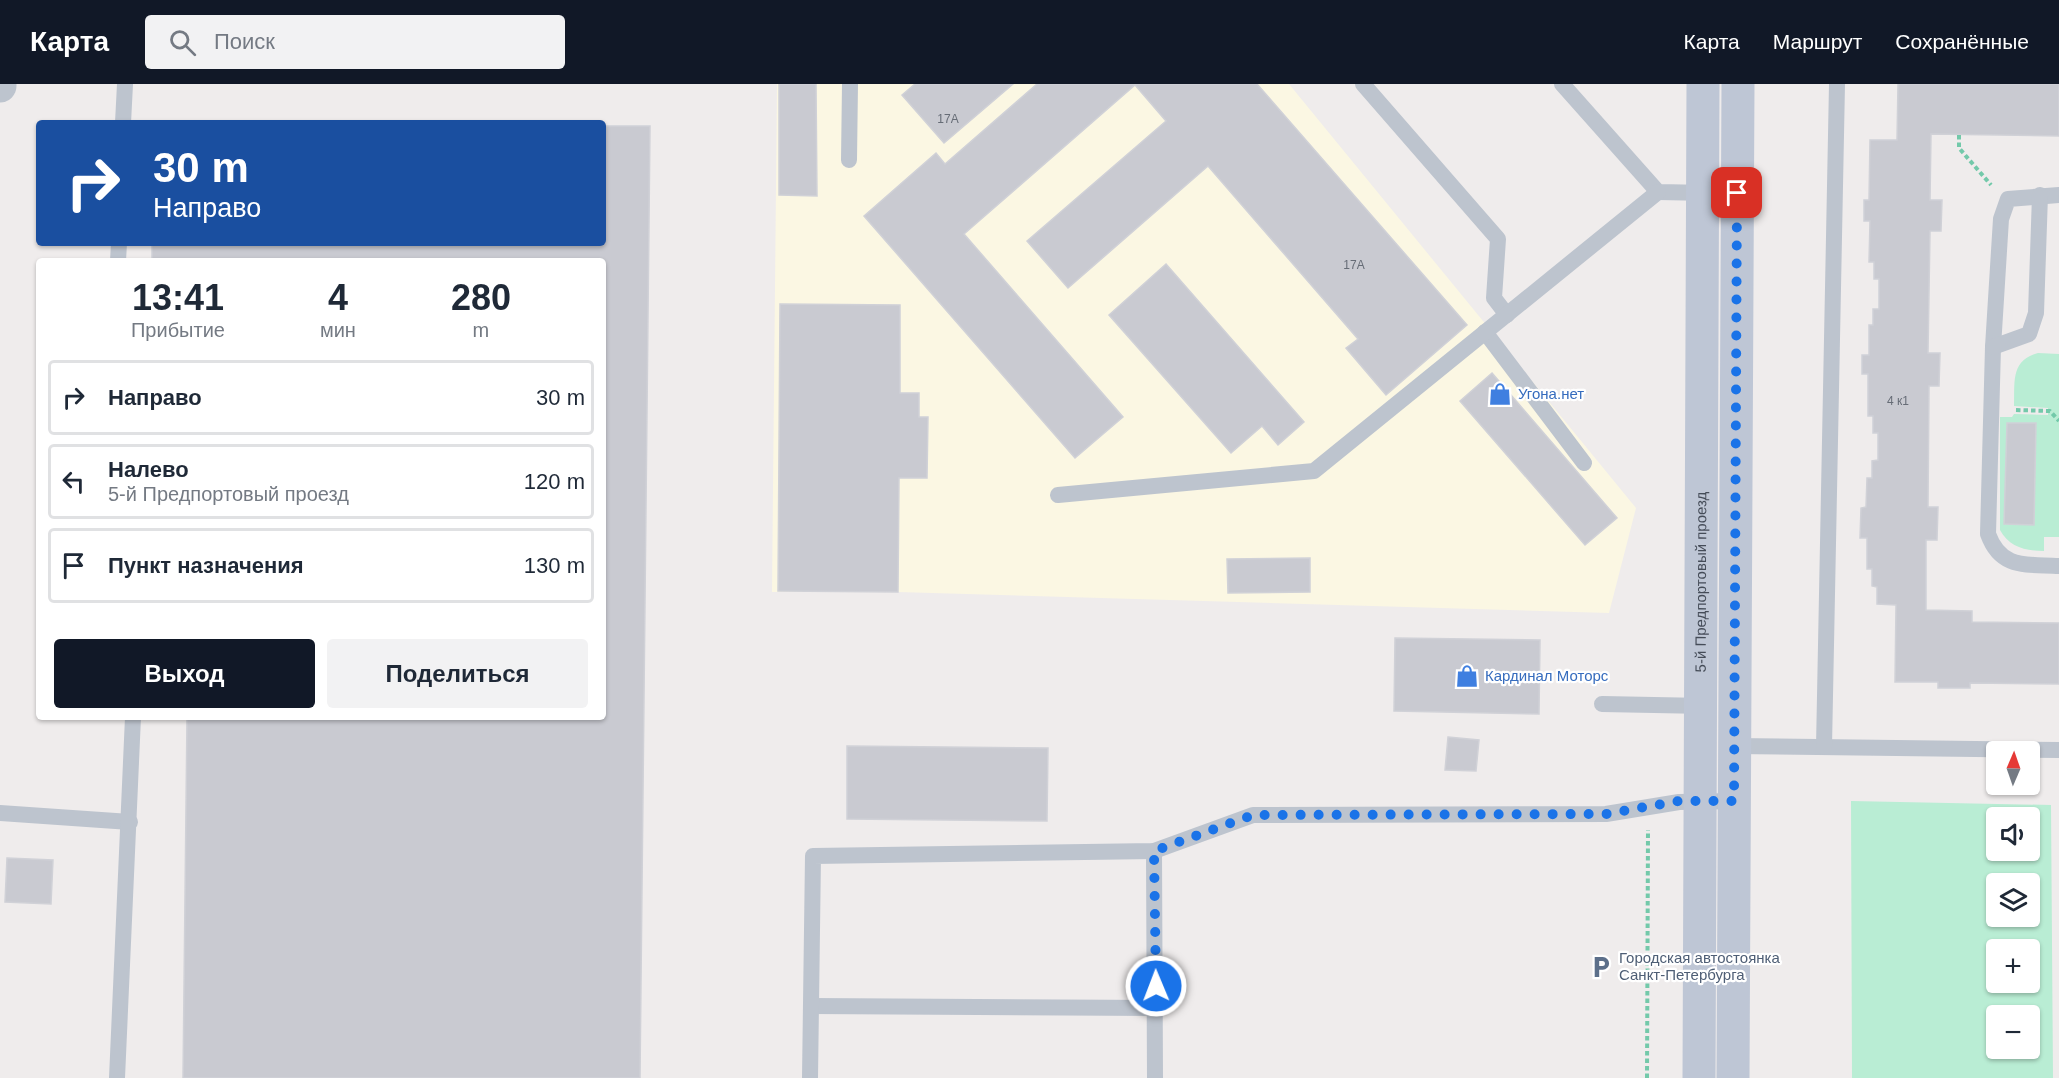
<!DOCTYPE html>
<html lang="ru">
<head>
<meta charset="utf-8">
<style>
  :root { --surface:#fff; --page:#f2f2f3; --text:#1f2937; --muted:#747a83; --line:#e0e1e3; --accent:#111827 }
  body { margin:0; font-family:Helvetica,sans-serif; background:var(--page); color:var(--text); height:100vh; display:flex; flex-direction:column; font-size:22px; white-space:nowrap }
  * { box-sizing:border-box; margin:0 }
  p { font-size:20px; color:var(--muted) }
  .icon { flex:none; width:33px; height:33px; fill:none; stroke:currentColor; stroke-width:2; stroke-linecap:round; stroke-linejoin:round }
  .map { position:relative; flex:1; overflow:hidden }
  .side { position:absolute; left:36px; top:174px; width:570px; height:462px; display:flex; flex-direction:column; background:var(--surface); border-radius:6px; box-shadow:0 2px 4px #0004 }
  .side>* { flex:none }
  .hud { position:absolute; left:36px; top:36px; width:570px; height:126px; border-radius:6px; box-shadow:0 2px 4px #0004; background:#1a4fa0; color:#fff; overflow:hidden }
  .needle { width:39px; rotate:2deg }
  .buttons { position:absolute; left:1986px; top:657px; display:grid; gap:12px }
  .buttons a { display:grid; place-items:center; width:54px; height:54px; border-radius:6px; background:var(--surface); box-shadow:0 2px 4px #0004; font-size:30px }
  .pin { position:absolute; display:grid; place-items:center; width:51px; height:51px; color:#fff; margin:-26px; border-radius:12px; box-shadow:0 3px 9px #0006 }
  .me { position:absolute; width:66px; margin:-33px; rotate:359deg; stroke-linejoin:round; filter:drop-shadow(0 0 4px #0008) }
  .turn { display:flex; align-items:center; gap:21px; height:126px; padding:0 18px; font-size:27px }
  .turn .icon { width:78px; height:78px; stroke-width:2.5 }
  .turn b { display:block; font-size:42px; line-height:51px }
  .eta { display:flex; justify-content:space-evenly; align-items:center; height:102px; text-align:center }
  .eta b { font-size:36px; font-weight:800; line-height:42px }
  .action { display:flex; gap:12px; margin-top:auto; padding:12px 18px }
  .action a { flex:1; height:69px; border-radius:6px; background:var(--accent); color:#fff; font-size:24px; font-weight:800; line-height:69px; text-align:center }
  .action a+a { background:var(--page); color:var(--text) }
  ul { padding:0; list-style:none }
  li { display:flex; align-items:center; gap:18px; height:75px; margin:0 12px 9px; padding:0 6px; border:3px solid var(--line); border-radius:6px }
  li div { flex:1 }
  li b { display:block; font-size:22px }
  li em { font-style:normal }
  header { display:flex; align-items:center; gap:36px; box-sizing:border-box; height:84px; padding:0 30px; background:var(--accent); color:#fff }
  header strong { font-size:28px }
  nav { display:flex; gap:33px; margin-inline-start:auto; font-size:21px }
  .search { width:420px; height:54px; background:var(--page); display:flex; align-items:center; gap:15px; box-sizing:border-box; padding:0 21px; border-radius:6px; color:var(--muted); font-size:22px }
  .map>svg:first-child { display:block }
  .commercial { fill:#fbf7e3 }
  .green { fill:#b9edd4; fill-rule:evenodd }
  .building { fill:#c9cad1; stroke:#d0d1d7; stroke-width:1.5 }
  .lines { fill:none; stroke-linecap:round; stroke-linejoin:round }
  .path { stroke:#73c9aa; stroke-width:4; stroke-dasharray:4.5 3; stroke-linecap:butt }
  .lane { stroke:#bdc4ce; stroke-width:16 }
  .street { stroke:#bdc4ce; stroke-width:33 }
  .secondary { stroke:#bec6d5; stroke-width:33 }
  .route { stroke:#1a73e8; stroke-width:10; stroke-dasharray:0 18 }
  .labels { text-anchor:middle; stroke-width:4.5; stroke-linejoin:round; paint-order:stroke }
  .number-label { font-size:12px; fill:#666c76 }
  .shop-label { font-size:15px; fill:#366cbe; stroke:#fff; text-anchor:start }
  .street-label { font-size:15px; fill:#454c58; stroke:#fff }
  .service-label { font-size:15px; fill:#4e5e75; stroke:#fff; text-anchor:start }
</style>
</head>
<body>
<header>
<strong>Карта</strong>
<div class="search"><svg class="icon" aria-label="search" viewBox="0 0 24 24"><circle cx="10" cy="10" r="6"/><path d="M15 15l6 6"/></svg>Поиск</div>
<nav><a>Карта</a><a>Маршрут</a><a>Сохранённые</a></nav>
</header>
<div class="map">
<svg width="2059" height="994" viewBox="0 0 2059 994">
  <rect width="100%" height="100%" fill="#efecec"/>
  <polygon class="commercial" points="777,0 1289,0 1636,424 1609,529 898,508 772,508"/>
  <g class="green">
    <path d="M 2038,269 L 2059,270 L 2059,453 L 2044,453 L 2044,467 C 2026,467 2009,463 2000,446 L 2000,333 L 2012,333 L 2014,330 L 2048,331 L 2048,324 L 2014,322 C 2015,299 2010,276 2038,269 ZM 2007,339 L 2036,339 L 2034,441 L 2004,440 Z"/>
    <path d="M 1851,717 L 2051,721 L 2053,994 L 1852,994 ZM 1996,734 L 2030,734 L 2030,766 L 1996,766 ZM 1996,800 L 2030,800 L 2030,832 L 1996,832 ZM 1996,866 L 2030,866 L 2030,898 L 1996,898 ZM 1996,932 L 2030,932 L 2030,964 L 1996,964 Z"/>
  </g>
  <g class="building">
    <polygon points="779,0 816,0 817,112 779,111"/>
    <polygon points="915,0 1013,0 944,59 902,11"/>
    <polygon points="1037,0 1257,0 1467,241 1386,311 1346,264 1358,255 1208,82 1068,204 1027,157 1166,37 1135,1 964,150 1123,333 1075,374 864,132 936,69 945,80"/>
    <polygon points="1898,0 2059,0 2059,52 1931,50 1930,116 1942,116 1941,147 1930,147 1928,269 1940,269 1939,302 1929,302 1928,423 1938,423 1937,456 1926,456 1926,526 1972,527 1972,538 2059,539 2059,600 1970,599 1970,604 1938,604 1938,598 1895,598 1896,521 1877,520 1877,503 1872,502 1872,485 1867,485 1867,454 1860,454 1861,424 1866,423 1867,394 1872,394 1872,377 1878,376 1878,349 1873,349 1873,332 1868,332 1868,290 1862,290 1862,271 1869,271 1869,241 1873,241 1873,225 1879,225 1879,195 1874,195 1874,178 1869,178 1870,137 1864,137 1864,116 1869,116 1870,56 1897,56"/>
    <polygon points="153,37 317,39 153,39"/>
    <polygon points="603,42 650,42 640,994 183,994 187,633 603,633 603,177 152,177 152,159 603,159"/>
    <polygon points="1166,180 1304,338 1278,361 1262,342 1231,369 1109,231"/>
    <polygon points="780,220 900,221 900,309 919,309 919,333 928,333 927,394 899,394 898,508 778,507"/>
    <polygon points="1492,289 1617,434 1585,461 1460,317"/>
    <polygon points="2007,339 2036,339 2034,441 2004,440"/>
    <polygon points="1310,474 1310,508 1228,509 1227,475"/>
    <polygon points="1395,554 1540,556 1539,630 1394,627"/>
    <polygon points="1448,653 1479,656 1476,687 1445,686"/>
    <polygon points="847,662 1048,664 1047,737 847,735"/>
    <polygon points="7,774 53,776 51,820 5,818"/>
  </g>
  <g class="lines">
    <g class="path">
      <polyline points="1959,51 1959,64 1991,101"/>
      <polyline points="2016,326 2050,327 2059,337"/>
      <polyline points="1647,994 1648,746"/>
    </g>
    <g class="lane">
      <polyline points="1363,0 1498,155 1494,214 1507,231"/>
      <polyline points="1562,0 1658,108 1709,109"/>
      <polyline points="123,39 125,0"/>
      <polyline points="849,76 850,0"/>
      <path d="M 2059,111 L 2008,115 L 2001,135 L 1993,263 L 1988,450 C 2001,486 2027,480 2059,482"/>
      <polyline points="118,177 119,159"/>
      <polyline points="1485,248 1584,379"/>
      <polyline points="1993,263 2029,250 2036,229 2040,111"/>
      <polyline points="1058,411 1314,387 1658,108"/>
      <polyline points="1602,620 1706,622"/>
      <polyline points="1734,662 2059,666"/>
      <polyline points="1824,663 1837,0"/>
      <polyline points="0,729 130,738"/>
      <polyline points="1154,767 1155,994"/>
      <polyline points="811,922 1156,924"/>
      <polyline points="117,994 133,633"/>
      <polyline points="810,994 813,772 1154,767 1253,731 1606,730 1679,718 1734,717"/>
    </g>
    <polyline class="street" points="0,2 0,0"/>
    <g class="secondary">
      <path id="s1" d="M 1699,994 L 1703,0"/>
      <polyline points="1733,994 1738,0"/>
    </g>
  </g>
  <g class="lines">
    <polyline class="route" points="1156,902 1154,767 1253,731 1606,730 1679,717 1734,717 1737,109"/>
  </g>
  <defs>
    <g id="shop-bare" transform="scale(1.8)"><path d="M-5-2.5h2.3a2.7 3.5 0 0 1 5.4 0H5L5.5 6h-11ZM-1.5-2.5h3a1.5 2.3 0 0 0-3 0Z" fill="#3f7fe0" stroke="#fff" stroke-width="2.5" paint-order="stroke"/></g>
    <g id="parking-bare" transform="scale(1.8)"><path d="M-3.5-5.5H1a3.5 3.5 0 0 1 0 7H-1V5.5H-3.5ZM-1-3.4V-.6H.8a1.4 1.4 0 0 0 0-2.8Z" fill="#5c6f8a" stroke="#fff" stroke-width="2.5" paint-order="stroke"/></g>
  </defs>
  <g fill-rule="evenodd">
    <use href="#shop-bare" x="1500" y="310"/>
    <use href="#shop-bare" x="1467" y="592"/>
    <use href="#parking-bare" x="1601" y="883"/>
  </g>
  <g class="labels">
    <g class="number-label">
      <text x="948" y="39">17А</text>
      <text x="1354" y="185">17А</text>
      <text x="1898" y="321">4 к1</text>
    </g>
    <g class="shop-label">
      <text x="1518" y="315">Угона.нет</text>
      <text x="1485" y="597">Кардинал Моторс</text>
    </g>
    <g class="street-label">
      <text dy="5" stroke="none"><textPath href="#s1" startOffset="496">5-й Предпортовый проезд</textPath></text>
    </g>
    <g class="service-label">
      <text x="1619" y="879">Городская автостоянка<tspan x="1619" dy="17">Санкт-Петербурга</tspan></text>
    </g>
  </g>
</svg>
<div class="buttons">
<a><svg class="needle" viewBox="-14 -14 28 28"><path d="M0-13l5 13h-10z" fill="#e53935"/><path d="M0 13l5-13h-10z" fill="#747a83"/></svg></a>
<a><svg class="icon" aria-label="sound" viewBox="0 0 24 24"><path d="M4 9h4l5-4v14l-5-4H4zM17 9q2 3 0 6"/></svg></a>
<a><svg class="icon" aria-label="layers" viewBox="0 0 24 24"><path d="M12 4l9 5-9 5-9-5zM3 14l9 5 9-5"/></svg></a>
<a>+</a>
<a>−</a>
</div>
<div class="pin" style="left:1737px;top:109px;background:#d93025"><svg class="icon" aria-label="arrive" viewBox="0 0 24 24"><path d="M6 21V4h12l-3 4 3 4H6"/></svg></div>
<svg class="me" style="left:1156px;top:902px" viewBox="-20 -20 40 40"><circle r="17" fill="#1a73e8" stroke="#fff" stroke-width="3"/><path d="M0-11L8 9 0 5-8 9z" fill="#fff"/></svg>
<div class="hud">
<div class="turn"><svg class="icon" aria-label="right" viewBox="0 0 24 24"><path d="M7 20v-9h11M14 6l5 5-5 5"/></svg><div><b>30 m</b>Направо</div></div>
</div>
<section class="side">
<div class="eta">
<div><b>13:41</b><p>Прибытие</p></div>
<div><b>4</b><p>мин</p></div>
<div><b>280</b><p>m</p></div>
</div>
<ul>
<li><svg class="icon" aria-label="right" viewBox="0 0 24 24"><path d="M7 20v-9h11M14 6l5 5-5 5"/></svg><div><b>Направо</b></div><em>30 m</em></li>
<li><svg class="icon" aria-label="left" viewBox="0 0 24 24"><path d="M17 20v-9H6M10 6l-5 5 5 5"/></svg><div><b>Налево</b><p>5-й Предпортовый проезд</p></div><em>120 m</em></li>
<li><svg class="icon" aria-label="arrive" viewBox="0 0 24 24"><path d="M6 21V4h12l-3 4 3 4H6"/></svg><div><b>Пункт назначения</b></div><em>130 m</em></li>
</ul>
<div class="action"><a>Выход</a><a>Поделиться</a></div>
</section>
</div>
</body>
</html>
